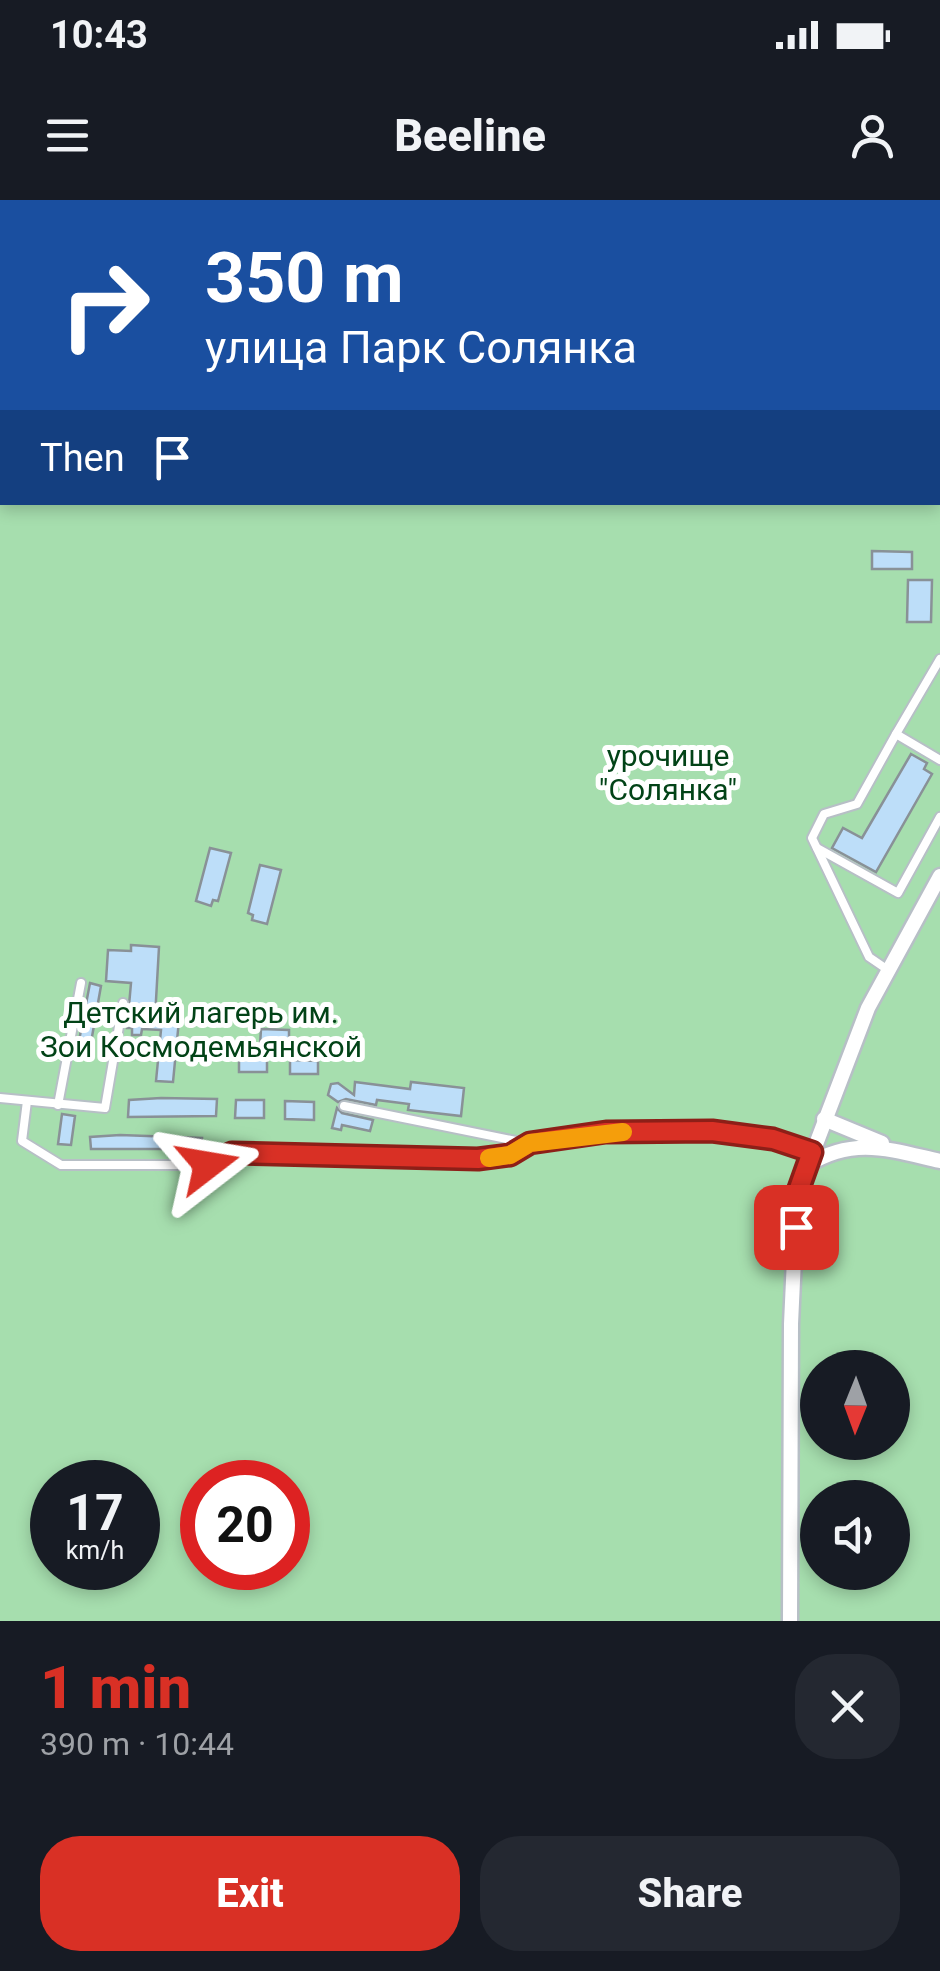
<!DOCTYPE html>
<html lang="en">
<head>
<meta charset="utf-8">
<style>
  :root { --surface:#171b24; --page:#242831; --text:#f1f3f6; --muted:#9ea1a6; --accent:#d93025 }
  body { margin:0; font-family:Roboto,sans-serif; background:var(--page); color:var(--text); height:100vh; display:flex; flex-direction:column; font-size:38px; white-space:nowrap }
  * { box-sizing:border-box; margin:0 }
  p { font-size:32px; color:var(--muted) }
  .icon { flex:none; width:55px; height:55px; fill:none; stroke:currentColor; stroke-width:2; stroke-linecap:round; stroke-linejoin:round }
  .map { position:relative; height:1421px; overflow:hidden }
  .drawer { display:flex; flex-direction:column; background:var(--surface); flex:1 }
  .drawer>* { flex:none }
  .hud { position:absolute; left:0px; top:0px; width:940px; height:305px; box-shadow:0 5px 15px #0003; background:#1a4fa0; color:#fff; overflow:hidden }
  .needle { width:65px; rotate:181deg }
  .tools { position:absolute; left:800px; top:1150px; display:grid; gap:20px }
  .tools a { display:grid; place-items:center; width:110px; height:110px; border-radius:50%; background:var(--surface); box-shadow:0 5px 15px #0003; font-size:50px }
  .speed { position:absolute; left:30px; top:1260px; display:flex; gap:20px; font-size:50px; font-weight:700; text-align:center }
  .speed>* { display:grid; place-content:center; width:130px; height:130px; border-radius:50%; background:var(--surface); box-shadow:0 5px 15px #0003; line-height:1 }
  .speed small { font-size:25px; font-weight:400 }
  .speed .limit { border:15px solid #d22; background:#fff; color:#111 }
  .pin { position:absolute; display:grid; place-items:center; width:85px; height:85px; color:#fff; margin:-42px; border-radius:20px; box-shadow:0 5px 15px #0006 }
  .me { position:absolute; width:110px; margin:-55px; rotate:76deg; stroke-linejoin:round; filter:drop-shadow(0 0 8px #0008) }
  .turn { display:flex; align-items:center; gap:35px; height:210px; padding:0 40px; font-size:45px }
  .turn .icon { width:130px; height:130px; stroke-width:2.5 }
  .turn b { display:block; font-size:70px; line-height:85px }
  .then { display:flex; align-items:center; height:95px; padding:0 40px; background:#0003; gap:20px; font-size:38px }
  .round { display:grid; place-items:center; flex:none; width:105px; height:105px; border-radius:40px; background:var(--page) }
  .overview { display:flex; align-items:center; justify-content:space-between; height:170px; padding:0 40px }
  h1 { font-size:60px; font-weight:800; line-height:75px; color:var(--accent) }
  .action { display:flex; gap:20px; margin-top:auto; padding:20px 40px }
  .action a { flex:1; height:115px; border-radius:40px; background:var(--accent); color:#fff; font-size:40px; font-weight:800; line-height:115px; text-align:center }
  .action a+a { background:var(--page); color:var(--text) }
  .status { display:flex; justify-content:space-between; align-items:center; height:70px; padding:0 50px; background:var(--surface); direction:ltr }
  .status svg { height:28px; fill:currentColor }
  header { display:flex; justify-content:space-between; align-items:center; height:130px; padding:0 40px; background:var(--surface); font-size:45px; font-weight:800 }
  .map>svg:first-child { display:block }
  .green { fill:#a6deae; fill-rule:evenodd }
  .building { fill:#bddef9; stroke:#899197; stroke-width:2.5 }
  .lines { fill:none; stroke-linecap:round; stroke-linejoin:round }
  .service-casing { stroke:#b7bfc6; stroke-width:12 }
  .minor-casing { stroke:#b7bfc6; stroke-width:19 }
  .service { stroke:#fff; stroke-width:8 }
  .minor { stroke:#fff; stroke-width:14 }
  .route-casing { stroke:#8d1f18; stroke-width:25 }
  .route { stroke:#d93025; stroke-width:18 }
  .slow { stroke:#f59e0b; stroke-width:18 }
  .labels { text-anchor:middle; stroke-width:10; stroke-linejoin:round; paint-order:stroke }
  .park-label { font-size:30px; fill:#024317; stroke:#fff }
</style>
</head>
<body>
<div class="status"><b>10:43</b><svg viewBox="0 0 49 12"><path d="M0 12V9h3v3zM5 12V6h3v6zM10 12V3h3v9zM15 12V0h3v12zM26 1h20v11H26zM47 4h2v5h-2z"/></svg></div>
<header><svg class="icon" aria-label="menu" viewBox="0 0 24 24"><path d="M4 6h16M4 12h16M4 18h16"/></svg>Beeline<svg class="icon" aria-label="person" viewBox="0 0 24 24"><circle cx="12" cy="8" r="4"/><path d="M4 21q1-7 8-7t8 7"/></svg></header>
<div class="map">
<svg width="940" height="1421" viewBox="0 0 940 1421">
  <rect width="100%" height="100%" fill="#eef6fd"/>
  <path class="green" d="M 0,0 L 940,0 L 940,1421 L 0,1421 ZM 2,2 L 938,2 L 938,302 L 2,302 ZM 818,1168 L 892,1168 L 892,1242 L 818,1242 ZM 52,1282 L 138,1282 L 138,1368 L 52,1368 ZM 202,1282 L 288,1282 L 288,1368 L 202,1368 ZM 818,1298 L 892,1298 L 892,1372 L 818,1372 Z"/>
  <g class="building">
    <polygon points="872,351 912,352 912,369 872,369"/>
    <polygon points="908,380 932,380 931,422 907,422"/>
    <polygon points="911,554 927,563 924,569 932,574 876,672 832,648 843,628 862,638"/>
    <polygon points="210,648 231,653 218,701 213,700 211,706 196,701"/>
    <polygon points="260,665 281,670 267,724 252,720 253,715 248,713"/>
    <polygon points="131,745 159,747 155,818 179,820 173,882 156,881 161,830 142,829 141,835 132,835 132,828 127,828 131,783 106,781 108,750 131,751"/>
    <polygon points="90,783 101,786 90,848 78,846"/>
    <polygon points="261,829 289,830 289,847 260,846"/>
    <rect x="239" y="859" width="28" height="13"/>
    <polygon points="290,860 318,861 318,874 290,874"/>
    <polygon points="355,882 410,889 411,882 464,888 461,916 408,910 409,904 377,900 376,905 346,899 338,902 328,895 331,884 338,883 354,895"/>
    <polygon points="161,898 217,899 216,916 128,917 129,900"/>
    <polygon points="236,900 264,900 264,918 235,918"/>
    <polygon points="285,901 314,902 314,920 285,919"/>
    <polygon points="337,908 342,913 373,920 370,931 342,925 341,930 332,928"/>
    <polygon points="62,914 75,916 71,945 58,944"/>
    <polygon points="120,935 202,938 201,949 91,949 90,937"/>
  </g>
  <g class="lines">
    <g class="service-casing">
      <g id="service">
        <polyline points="884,2 885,0"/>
        <polyline points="938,234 940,235"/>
        <polyline points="896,534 940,459"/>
        <polyline points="817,648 898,693 940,617"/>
        <polyline points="888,770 869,757 812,638 824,614 857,604 896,534 940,560"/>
        <polyline points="0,898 105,908 123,803"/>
        <path d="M 27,901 L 22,941 L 61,965 L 208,965 L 232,953 L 478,959 C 488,958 499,958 509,955 C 519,952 526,944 536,942 C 627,925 724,923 812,952"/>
        <polyline points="58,905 81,783"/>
        <polyline points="344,906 526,943"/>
      </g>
    </g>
    <g class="minor-casing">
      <g id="minor">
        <polyline points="824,919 882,943"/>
        <path d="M 808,965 C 854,936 891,950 940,961"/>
        <polyline points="790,1421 791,1124 797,994 868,808 940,676"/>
      </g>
    </g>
    <use href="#service" class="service"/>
    <use href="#minor" class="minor"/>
  </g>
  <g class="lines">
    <g class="route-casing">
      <polyline id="route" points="208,965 232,953 478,959 510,955 530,943 606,932 712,931 773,939 812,952 797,994 796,1027"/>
    </g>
    <use href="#route" class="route"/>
    <polyline class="slow" points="489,958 510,955 530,943 623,932"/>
  </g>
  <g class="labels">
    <g class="park-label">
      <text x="668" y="566">урочище<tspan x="668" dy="34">"Солянка"</tspan></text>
      <text x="201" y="823">Детский лагерь им.<tspan x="201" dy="34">Зои Космодемьянской</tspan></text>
    </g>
  </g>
</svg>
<div class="tools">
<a><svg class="needle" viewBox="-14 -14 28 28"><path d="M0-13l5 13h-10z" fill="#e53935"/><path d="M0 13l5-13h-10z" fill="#9ea1a6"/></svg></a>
<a><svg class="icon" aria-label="sound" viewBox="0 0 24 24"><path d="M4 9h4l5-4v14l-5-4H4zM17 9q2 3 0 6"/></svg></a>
</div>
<div class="speed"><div>17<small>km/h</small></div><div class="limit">20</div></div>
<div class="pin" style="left:796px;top:1027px;background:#d93025"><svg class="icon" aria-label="arrive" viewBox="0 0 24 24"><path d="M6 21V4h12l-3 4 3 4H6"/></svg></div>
<svg class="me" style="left:208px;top:965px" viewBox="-20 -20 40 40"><path d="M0-17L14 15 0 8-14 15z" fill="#d93025" stroke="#fff" stroke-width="4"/></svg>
<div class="hud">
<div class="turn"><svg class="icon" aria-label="right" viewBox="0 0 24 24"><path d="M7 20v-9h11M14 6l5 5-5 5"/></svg><div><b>350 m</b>улица Парк Солянка</div></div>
<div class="then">Then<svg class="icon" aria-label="arrive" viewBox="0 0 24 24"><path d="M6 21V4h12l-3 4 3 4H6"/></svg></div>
</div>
</div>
<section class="drawer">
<div class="overview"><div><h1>1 min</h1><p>390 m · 10:44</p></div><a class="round"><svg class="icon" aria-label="close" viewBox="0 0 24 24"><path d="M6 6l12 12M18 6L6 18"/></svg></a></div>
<div class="action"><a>Exit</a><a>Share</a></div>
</section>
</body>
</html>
